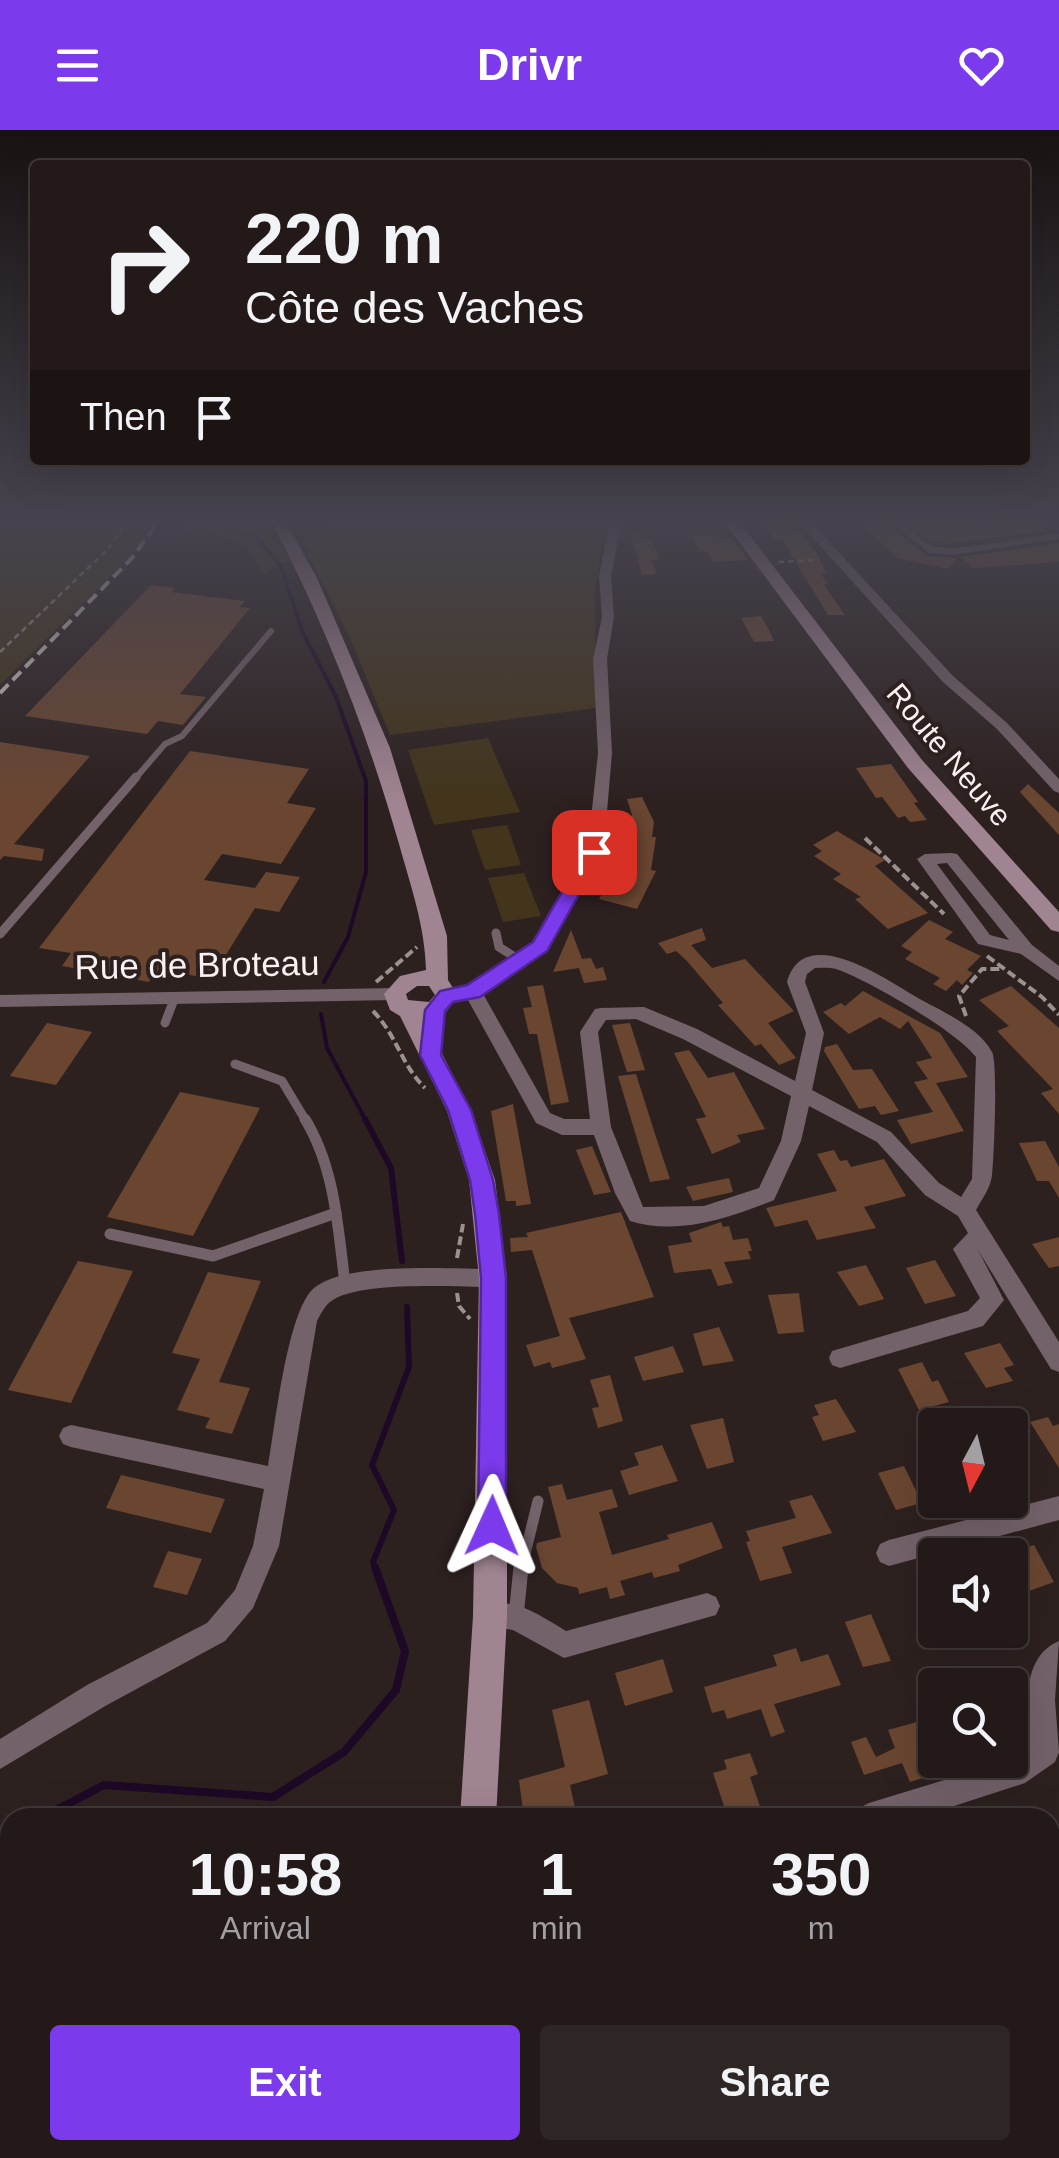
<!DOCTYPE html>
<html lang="en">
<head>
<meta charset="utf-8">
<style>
  :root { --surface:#221918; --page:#2e2625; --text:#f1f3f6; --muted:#a2a0a2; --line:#3f3837; --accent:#7c3aed }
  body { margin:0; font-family:Helvetica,sans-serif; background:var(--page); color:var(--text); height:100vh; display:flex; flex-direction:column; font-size:38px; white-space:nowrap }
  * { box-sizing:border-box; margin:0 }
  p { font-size:32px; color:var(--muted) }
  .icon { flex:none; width:55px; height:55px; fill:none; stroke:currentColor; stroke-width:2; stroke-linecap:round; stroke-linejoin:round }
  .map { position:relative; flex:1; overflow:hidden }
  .side { position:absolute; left:0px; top:1678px; width:1060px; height:352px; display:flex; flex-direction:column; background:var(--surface); border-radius:30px 30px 0 0; box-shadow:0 10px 40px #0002,0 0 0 2px var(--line) }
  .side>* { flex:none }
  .guide { position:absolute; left:30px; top:30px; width:1000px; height:305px; border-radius:10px; box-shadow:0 10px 40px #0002,0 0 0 2px var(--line); background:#221918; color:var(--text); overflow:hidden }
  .needle { width:65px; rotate:187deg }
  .tools { position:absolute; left:918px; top:1278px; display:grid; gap:20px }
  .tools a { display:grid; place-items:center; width:110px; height:110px; border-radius:10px; background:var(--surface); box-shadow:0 10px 40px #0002,0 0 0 2px var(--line); font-size:50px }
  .pin { position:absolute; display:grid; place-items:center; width:85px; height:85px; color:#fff; margin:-42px; border-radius:20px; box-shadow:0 5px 15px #0006 }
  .me { position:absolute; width:110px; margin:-55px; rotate:1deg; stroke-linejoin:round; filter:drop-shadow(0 0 8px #0008) }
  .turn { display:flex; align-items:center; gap:35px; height:210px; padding:0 50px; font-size:45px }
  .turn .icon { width:130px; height:130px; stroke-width:2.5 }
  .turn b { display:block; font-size:70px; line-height:85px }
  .then { display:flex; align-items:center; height:95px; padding:0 50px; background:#0003; gap:20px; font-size:38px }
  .eta { display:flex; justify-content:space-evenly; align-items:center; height:170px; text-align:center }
  .eta b { font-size:60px; font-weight:700; line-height:70px }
  .primary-button { display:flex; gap:20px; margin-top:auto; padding:20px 50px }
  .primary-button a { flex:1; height:115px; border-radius:10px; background:var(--accent); color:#fff; font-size:40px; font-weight:700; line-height:115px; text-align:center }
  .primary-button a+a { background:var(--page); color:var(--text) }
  header { display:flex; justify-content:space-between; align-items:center; height:130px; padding:0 50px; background:var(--accent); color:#fff; font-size:45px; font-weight:700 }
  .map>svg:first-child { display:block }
  .green { fill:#43351b }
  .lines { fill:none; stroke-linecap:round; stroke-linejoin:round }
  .stream-far2 { stroke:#1d0925; stroke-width:4 }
  .stream-far1 { stroke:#1d0925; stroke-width:6 }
  .stream { stroke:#1d0925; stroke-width:8 }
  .building { fill:#6a4631 }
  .path-far1 { stroke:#9b9190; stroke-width:2.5; stroke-dasharray:6 4; stroke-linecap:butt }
  .path { stroke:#9b9190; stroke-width:4; stroke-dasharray:9 4; stroke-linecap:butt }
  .lane-far3 { stroke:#74626a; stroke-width:6 }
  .lane-far2 { stroke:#74626a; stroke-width:9 }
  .lane-far1 { stroke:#74626a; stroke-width:11 }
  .lane { stroke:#74626a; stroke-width:15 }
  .street { fill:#74626a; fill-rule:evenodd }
  .secondary { fill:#a18492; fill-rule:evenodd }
  .rail { stroke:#d3cbca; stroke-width:4; stroke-dasharray:12 6; stroke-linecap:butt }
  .route { fill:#7c3aed; stroke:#51269a; stroke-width:2.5 }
  .labels { text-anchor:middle; stroke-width:8; stroke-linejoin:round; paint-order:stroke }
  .far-street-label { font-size:30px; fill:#faf2f2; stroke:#2d2120 }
  .street-label { font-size:35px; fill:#faf2f2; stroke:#2d2120 }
</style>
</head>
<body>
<header><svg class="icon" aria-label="menu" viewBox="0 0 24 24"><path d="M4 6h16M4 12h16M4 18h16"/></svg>Drivr<svg class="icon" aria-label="heart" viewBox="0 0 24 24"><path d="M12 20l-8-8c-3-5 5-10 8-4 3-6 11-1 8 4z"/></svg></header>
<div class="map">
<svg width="1059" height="2028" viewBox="0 0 1059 2028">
  <rect width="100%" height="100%" fill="#2d2120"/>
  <g class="green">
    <polygon points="0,389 154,389 131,426 0,555"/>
    <polygon points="198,389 221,389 235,396 265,389 273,402 268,409 279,414 291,429 264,444 246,415 195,399"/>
    <polygon points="331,389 608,389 595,456 596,578 390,605 350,508 301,410 338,405"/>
    <polygon points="488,608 520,682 434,695 408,620"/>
    <polygon points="507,695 521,735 485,740 471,700"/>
    <polygon points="524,743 541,786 503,792 488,748"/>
  </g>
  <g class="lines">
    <g class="stream-far2">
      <polyline points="212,389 222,391 227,402 254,405 281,436 302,501 336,567 366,651 366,742 348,807 324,852"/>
      <polyline points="321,884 327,918 366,991"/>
    </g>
    <g class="stream-far1">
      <polyline points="365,989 391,1038 402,1131"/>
      <polyline points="376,1440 373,1432 394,1380 372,1335 409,1237 407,1177"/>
    </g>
    <g class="stream">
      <polyline points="41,1688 104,1655 273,1667 344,1622 396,1560 405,1521 375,1437"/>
      <polyline points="0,1709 10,1703"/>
    </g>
  </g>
  <g class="building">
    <polygon points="788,389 814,419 827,444 821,444 828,454 824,455 845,485 828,485 782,409 775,409 761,392"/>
    <polygon points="979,389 979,398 1033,391 1049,401 943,414 928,410 904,390"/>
    <polygon points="886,393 927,426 958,428 948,439 897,428 865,397"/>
    <polygon points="639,402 642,409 651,409 661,429 651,429 657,444 642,445 631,405"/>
    <polygon points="717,405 720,409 731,408 748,430 713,432 707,421 699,421 692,406"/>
    <polygon points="1059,413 1059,432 973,438 960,427"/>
    <polygon points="151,455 175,458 171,462 245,471 240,477 250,478 180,564 206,567 183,595 158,591 147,604 25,586"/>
    <polygon points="761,486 768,498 774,511 754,512 741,488"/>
    <polygon points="0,612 90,626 14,714 44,719 42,731 4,726 0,730"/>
    <polygon points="190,621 309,639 287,673 316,678 281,734 222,724 204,750 255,758 266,742 300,747 279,782 255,778 211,849 169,841 165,846 154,844 149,852 62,836 71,823 39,818"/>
    <polygon points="891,634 918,672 914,673 927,690 910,692 905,686 898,688 882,667 876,668 856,638"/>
    <polygon points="1028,654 1059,683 1059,705 1020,662"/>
    <polygon points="642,667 654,692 652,707 656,707 651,740 656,741 637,779 599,769 607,754 616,756 620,704 628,705 632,685 627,669"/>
    <polygon points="837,701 885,730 875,736 928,783 888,799 855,769 861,767 833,749 841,744 814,726 822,721 813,715"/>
    <polygon points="929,790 953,802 945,809 981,826 967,840 973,843 962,855 957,850 946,861 933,854 940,848 905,829 912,822 901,816"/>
    <polygon points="702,798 706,810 691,815 712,838 745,829 794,881 768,893 796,928 779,935 761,914 755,916 718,875 723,873 686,830 676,821 667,824 658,813"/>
    <polygon points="571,800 582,829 591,828 596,839 603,837 607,850 584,853 579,838 553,842"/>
    <polygon points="543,855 569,972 551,975 537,904 529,904 523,878 532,877 527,857"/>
    <polygon points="1011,856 1059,898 1059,984 1041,963 1053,959 997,901 1009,896 979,870"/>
    <polygon points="863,861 940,903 968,947 936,953 964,1001 911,1014 897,990 933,982 914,952 928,949 916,932 932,928 908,891 900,899 880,887 849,904 823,882 841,873 845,876"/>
    <polygon points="47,893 92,902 56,955 10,946"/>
    <polygon points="630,893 645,940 627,942 612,895"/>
    <polygon points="837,914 853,940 872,939 899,981 881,985 875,976 859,979 824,921 825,917"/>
    <polygon points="689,920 708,948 734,942 765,999 737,1005 741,1012 712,1024 696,989 706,987 674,923"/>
    <polygon points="636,944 655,1004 670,1049 650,1052 618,946"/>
    <polygon points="180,962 260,978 193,1106 107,1087"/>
    <polygon points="513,974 531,1074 516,1076 516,1071 506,1071 491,981"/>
    <polygon points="1045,1011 1059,1037 1059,1068 1049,1051 1037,1051 1019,1013"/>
    <polygon points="592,1016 610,1060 611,1062 594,1065 576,1020"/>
    <polygon points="834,1020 840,1031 847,1030 851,1037 884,1029 906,1066 864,1077 876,1098 817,1110 807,1090 775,1097 766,1078 837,1061 817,1024"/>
    <polygon points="729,1048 733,1062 693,1071 686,1057"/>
    <polygon points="621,1082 654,1167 569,1188 586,1229 552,1238 550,1232 534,1237 526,1215 560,1206 532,1120 511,1122 510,1108 528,1107 526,1103"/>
    <polygon points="721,1092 723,1097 729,1096 733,1110 748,1108 752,1121 748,1121 751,1129 724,1132 733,1153 718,1156 711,1139 674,1143 668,1116 692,1112 689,1103"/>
    <polygon points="1059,1107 1059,1136 1049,1138 1032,1114"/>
    <polygon points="935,1130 956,1166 925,1174 906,1138"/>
    <polygon points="78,1131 133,1141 71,1273 8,1260"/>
    <polygon points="866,1135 884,1169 859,1176 837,1142"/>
    <polygon points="208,1142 261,1151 219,1252 250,1258 232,1304 205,1298 210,1288 177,1280 200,1229 172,1223"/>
    <polygon points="799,1163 804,1202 778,1204 768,1165"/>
    <polygon points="719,1197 734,1231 703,1236 693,1204"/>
    <polygon points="1000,1213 1014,1235 1004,1238 1013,1251 986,1258 964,1223"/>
    <polygon points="673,1216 684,1242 643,1251 634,1227"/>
    <polygon points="922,1232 932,1252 938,1250 949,1272 919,1280 898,1239"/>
    <polygon points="610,1245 623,1291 598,1298 592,1278 599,1277 590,1250"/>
    <polygon points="836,1269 856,1302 823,1311 812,1287 819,1285 814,1275"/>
    <polygon points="1048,1287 1053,1296 1059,1294 1059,1338 1030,1292"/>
    <polygon points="723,1288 734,1332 707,1339 690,1295"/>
    <polygon points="662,1315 678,1351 629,1365 620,1341 639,1335 634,1323"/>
    <polygon points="904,1336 922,1373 896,1380 878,1343"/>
    <polygon points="121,1345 225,1369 211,1403 106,1378"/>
    <polygon points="562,1354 567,1370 612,1359 618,1377 599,1382 612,1425 669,1409 667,1405 712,1392 723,1418 678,1435 680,1441 654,1448 652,1442 620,1451 625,1465 610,1469 607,1457 579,1464 578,1458 557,1453 542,1438 536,1417 537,1413 561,1407 548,1357"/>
    <polygon points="812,1365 832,1403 782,1417 792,1443 760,1451 746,1412 750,1411 746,1401 796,1388 789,1371"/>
    <polygon points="1034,1415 1054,1452 1029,1461 1009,1423"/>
    <polygon points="168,1421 202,1429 187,1465 153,1457"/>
    <polygon points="871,1484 891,1531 863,1537 845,1492"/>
    <polygon points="796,1518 801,1532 828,1524 841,1555 774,1574 785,1602 771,1607 761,1579 727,1589 724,1580 712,1583 704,1557 777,1536 773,1525"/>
    <polygon points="663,1529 673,1562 625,1576 615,1543"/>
    <polygon points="589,1570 608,1644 570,1655 575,1678 543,1688 524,1688 519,1650 565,1637 552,1580"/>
    <polygon points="935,1587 935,1644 910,1652 902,1633 864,1645 851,1612 866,1607 876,1627 895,1618 888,1600"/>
    <polygon points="750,1623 758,1644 750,1647 764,1688 728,1688 713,1643 727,1639 724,1630"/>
  </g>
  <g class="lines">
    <g class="path-far1">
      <polyline points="778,432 819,430"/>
      <polyline points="0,522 108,419 120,402 123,389"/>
    </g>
    <g class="path">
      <polyline points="865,708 944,784"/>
      <polyline points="987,826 1042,867 1059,885"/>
      <polyline points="376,852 417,817"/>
      <path d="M 373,881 C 398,907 400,933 425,958"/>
      <polyline points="966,886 959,866 982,839 1000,839"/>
      <polyline points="457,1128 463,1094"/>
      <polyline points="457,1163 459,1176 470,1189"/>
    </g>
    <polyline class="lane-far3" points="134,650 165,614 182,606 271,501"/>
    <g class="lane-far2">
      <polyline points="496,803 499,817 521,831"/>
      <polyline points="0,804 136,647"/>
      <polyline points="165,893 175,867"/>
      <polyline points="235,934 282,951 306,991"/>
    </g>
    <g class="lane-far1">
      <path d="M 305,989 C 335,1038 338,1098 345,1154"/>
      <polyline points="110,1104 213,1126 336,1083"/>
      <polyline points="521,1440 538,1371"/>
    </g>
    <g class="lane">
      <polyline points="516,1487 521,1437"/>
      <polyline points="168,2028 170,2020"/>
    </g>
    <g class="street">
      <polygon points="186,389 198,389 193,401 183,399"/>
      <path d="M 610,389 L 622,389 L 611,446 L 614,487 L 607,529 L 612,623 L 604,717 L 546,820 L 482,862 L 550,983 L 564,989 L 590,989 L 580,902 L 595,879 L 601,878 L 644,877 L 697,899 L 795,951 L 806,903 L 787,852 C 804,791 887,850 918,868 C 941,881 979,897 992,922 C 998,933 994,1028 992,1045 C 991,1057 982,1069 976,1080 L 1059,1212 L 1059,1242 L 1051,1239 L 978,1120 L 1004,1170 L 983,1196 L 840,1238 L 832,1235 L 829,1228 L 832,1221 L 968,1181 L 980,1168 L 953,1119 L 968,1103 L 958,1086 L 925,1065 L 877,1012 L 809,976 L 801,1011 L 774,1070 C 730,1088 677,1106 630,1091 L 615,1063 L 594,1005 L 562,1005 L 536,993 L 468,870 L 458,869 L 455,865 L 534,812 L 588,717 L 598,623 L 593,529 L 602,487 L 599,446 ZM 815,838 C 823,838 831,837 839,840 C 871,852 956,901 976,927 L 972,1049 L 961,1067 L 939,1053 L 891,1002 L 812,960 L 824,903 L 805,852 L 807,844 ZM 636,889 L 683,909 L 791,966 L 781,1011 L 759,1058 L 704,1076 L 643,1077 L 611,997 L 598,902 L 606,890 Z"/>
      <polygon points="796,389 808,389 953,546 1007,593 1059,649 1059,663 1054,661 997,599 943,552"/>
      <path d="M 887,389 C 909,389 914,409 933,416 C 953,423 1034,406 1059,403 L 1059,409 L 951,425 L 929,423 Z"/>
      <path d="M 951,723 L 957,724 L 1032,815 L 1059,836 L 1059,851 L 1021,824 L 978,814 L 917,729 L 925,724 ZM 947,733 L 1009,810 L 990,805 L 937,734 Z"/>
      <polygon points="395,858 404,864 395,870 0,877 0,865"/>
      <path d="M 493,1139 L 501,1141 L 504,1148 L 501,1155 L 493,1157 C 458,1157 356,1150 330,1172 C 324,1177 320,1185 317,1191 L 279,1416 L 253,1478 L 225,1511 L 107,1575 L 0,1639 L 0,1609 L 87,1555 L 207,1493 L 235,1460 L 253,1416 L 264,1359 L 71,1317 L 63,1314 L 59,1306 L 63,1298 L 71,1295 L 268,1336 C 275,1297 287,1183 313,1159 C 344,1131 450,1139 493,1139 Z"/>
      <polygon points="1059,1366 1059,1390 889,1436 880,1432 876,1423 880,1414 889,1410"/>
      <path d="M 707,1463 L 716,1467 L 720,1476 L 716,1485 L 564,1528 L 513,1500 L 481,1495 L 477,1486 L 481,1477 C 512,1464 540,1486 566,1501 Z"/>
      <path d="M 1059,1511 L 1055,1570 L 1059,1622 L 1055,1632 L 1025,1653 L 917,1688 L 855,1688 L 859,1678 L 869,1673 L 1010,1630 L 1030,1616 C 1028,1581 1019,1528 1059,1511 Z"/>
      <polygon points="1059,1875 1059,1907 1050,1910 1050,1878"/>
      <polygon points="679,2020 731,2020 728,2028 676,2028"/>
    </g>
    <g class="secondary">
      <path d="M 270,389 L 284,389 L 317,448 L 390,618 L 447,806 L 448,850 L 458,866 L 443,886 L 424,888 L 471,981 L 495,1050 L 507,1148 L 507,1486 L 496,1688 L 460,1688 L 473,1486 L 479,1148 L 469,1050 L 447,981 L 400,886 L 390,880 L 384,864 L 400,846 L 426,840 C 425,796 411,757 399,714 C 367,602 325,493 270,389 ZM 417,856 L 429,856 L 435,865 L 429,872 L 408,870 L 406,864 Z"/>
      <polygon points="722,389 737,389 922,630 1059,782 1059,802 1051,800 908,638"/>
      <polygon points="413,2020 455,2020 454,2028 412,2028"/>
    </g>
    <polyline class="rail" points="0,563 132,428 160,389"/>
  </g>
  <linearGradient id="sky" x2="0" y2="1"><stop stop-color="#191212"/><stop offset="0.58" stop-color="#46434e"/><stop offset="1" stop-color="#46434e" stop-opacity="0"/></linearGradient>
  <rect width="1059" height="673" fill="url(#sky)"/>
  <polygon class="route" points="594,717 603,722 547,821 480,867 453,872 445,881 441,925 471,980 493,1050 499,1084 506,1148 506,1396 502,1406 492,1410 482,1406 478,1396 481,1148 475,1084 470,1050 448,980 420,925 425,880 440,861 467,855 533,812 585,722"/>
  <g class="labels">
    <g class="far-street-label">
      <text transform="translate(949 625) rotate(50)" y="10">Route Neuve</text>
    </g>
    <g class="street-label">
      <text transform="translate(197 835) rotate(-1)" y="12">Rue de Broteau</text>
    </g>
  </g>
</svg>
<div class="tools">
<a><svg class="needle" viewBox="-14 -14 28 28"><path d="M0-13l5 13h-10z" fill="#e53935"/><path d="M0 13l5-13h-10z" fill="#a2a0a2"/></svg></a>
<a><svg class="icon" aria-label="sound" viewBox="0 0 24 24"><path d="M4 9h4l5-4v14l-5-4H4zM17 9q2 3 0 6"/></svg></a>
<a><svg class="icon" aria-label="search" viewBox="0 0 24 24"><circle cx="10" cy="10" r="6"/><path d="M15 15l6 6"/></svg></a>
</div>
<div class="pin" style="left:594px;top:722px;background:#d93025"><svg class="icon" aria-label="arrive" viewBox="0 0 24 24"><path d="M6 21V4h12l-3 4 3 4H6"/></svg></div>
<svg class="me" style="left:492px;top:1396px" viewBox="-20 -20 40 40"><path d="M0-17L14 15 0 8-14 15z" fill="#7c3aed" stroke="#fff" stroke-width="4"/></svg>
<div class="guide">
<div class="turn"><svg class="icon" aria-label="right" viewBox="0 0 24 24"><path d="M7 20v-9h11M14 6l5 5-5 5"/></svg><div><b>220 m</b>Côte des Vaches</div></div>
<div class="then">Then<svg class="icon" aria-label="arrive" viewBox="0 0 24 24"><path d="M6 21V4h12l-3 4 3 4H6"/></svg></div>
</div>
<section class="side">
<div class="eta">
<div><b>10:58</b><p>Arrival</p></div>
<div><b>1</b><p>min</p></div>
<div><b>350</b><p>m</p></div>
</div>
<div class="primary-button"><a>Exit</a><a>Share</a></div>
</section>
</div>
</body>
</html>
